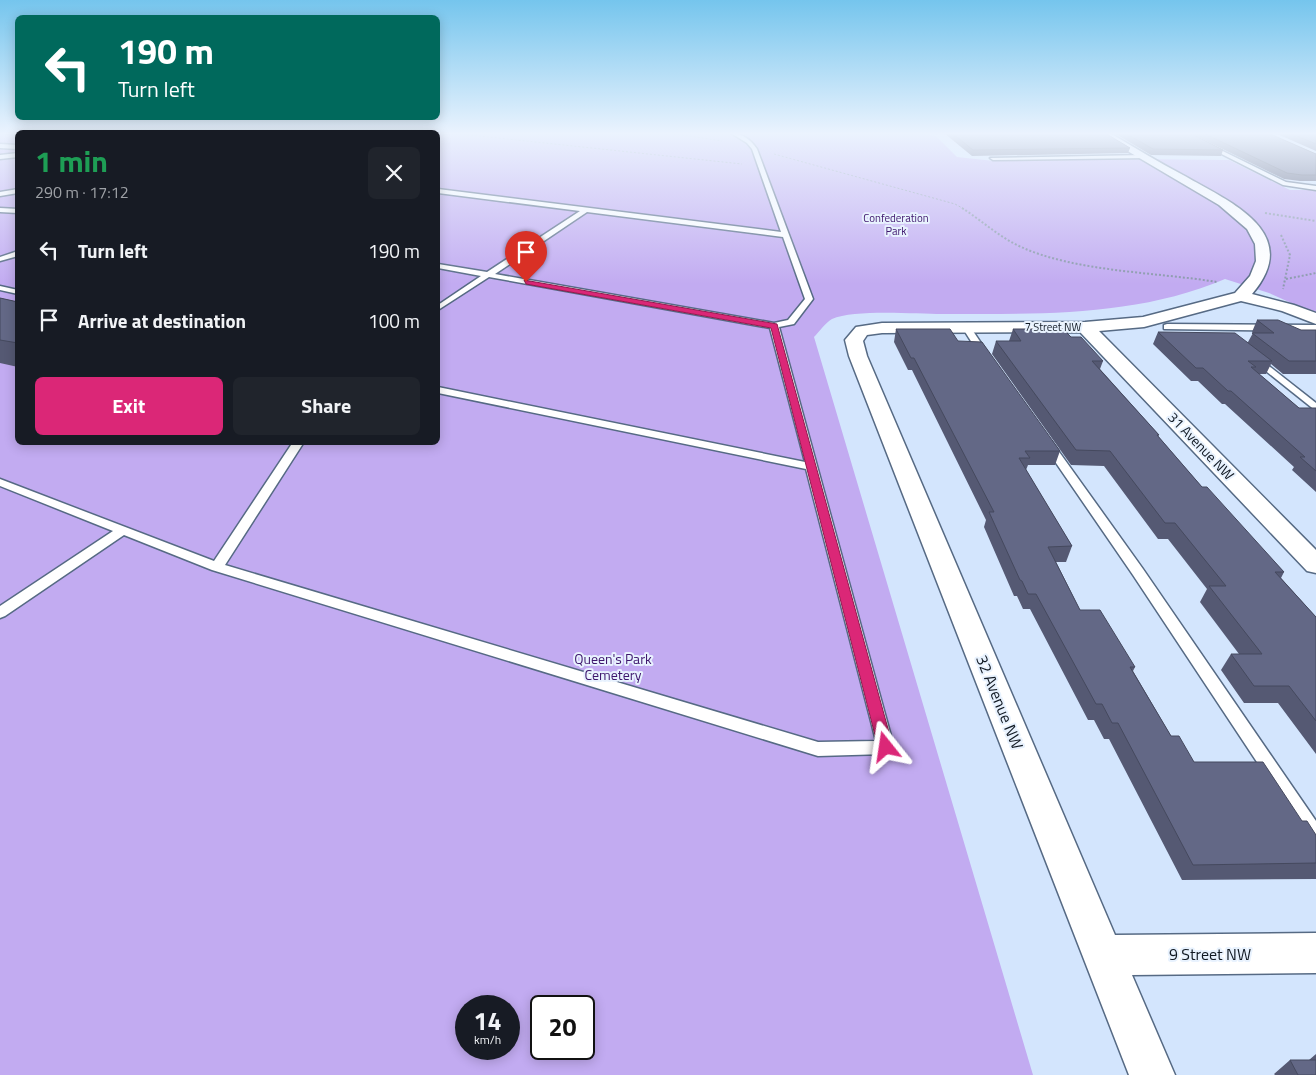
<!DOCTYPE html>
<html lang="en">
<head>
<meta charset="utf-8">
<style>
  :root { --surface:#171b24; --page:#20242c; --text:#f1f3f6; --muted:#9ea1a6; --accent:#db2777 }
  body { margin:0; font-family:"Titillium Web",sans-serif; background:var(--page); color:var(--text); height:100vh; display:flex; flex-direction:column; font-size:19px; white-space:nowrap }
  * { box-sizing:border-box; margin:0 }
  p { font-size:16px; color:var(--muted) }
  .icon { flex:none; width:28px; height:28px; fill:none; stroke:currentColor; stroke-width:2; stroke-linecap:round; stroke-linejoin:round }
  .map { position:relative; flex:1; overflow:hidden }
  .sheet { position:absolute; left:15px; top:130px; width:425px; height:315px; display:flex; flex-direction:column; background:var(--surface); border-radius:8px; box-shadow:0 2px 12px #0003 }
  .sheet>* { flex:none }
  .top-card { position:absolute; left:15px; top:15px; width:425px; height:105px; border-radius:8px; box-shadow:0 2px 12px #0003; background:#00695c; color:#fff; overflow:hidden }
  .speed { position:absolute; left:455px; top:995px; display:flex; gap:10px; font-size:25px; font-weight:700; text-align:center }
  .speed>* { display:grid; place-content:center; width:65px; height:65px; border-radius:50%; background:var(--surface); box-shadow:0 2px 12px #0003; line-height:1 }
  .speed small { font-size:12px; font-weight:400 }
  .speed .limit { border:2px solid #111; border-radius:8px; background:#fff; color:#111 }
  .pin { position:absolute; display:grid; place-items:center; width:42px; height:42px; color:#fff; margin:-51px -21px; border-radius:50% 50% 50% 0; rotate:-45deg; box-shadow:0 0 5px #0007 }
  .pin .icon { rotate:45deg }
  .me { position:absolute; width:55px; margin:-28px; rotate:345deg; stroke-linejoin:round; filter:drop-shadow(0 0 4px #0008) }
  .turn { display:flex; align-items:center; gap:18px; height:105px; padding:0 20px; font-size:22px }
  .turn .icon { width:65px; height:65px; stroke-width:2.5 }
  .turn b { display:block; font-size:35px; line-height:42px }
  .round { display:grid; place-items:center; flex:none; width:52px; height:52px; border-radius:8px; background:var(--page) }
  .overview { display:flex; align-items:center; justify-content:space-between; height:85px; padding:0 20px }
  h1 { font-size:30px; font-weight:700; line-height:38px; color:#1e9e55 }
  .cta { display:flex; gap:10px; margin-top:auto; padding:10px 20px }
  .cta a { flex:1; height:58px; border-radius:8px; background:var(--accent); color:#fff; font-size:20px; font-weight:700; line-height:58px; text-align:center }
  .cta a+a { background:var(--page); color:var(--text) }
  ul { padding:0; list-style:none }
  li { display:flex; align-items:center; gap:15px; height:70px; padding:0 20px }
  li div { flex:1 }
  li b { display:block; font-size:19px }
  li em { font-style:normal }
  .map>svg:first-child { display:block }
  .green { fill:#c2abf1; fill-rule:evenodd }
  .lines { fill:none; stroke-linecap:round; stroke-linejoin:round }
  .service-casing { stroke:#566a84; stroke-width:3 }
  .minor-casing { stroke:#566a84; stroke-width:3 }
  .path-far1 { stroke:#8b99ac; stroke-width:1; stroke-dasharray:2 2; stroke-linecap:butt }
  .path { stroke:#8b99ac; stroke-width:2; stroke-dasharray:2 2; stroke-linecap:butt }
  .service { fill:#fff; fill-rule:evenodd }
  .minor { fill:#fff; fill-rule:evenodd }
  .wall { fill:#555973 }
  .building { fill:#636886; stroke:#45495e }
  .route { fill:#db2777; stroke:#8e194d }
  .labels { text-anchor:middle; stroke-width:4; stroke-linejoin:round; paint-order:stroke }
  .far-park-label { font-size:11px; fill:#3d156c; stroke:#e8f2fe }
  .far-street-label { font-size:11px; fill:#101822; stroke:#e8f2fe }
  .street-label { font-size:14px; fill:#101822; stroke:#e8f2fe }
  .park-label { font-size:14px; fill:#3d156c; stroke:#e8f2fe }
  .near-street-label { font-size:16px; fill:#101822; stroke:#e8f2fe }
</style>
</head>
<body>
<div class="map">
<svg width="1316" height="1075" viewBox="0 0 1316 1075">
  <rect width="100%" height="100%" fill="#d3e5fd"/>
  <path class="green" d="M 0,133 L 17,133 L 18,442 L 438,442 L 438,133 L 909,133 L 936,136 L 957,157 L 994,161 L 1021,158 L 1229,160 L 1290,190 L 1316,190 L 1316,314 L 1269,293 L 1225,279 C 1136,317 1037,314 942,314 C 916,314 854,309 832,319 C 826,322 819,332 814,337 L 1033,1075 L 0,1075 ZM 466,1006 L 509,1006 L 509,1049 L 466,1049 ZM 541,1006 L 584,1006 L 584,1049 L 541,1049 Z"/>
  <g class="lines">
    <g class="service-casing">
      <g id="service">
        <path d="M 731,133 C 742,133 751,140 757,149 L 813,299 L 794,324 L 779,327 L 894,747 L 892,752 L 886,754 L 818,756 L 212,570 L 124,535 L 5,616 L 0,618 L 0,606 L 113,531 L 0,486 L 0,479 L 214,561 L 293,442 L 304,442 L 225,565 L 818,742 L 876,741 L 806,469 L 438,393 L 438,387 L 805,462 L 770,328 L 489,277 L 438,310 L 438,305 L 481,276 L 438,268 L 438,264 L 487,272 L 580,211 L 438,193 L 438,189 L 781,232 L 752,149 L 747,143 ZM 587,212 L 783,237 L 805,299 L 788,320 L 774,323 L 495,274 Z"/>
        <polygon points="1180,133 1186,133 1286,182 1316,186 1316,190 1283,185"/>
        <polygon points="0,144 18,145 18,149 0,148"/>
        <polygon points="18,153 18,157 0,159 0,155"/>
        <polygon points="1144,155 1146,158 993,160 990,158"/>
        <polygon points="18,189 18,193 0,196 0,192"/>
        <polygon points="0,208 18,209 18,213 0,212"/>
        <polygon points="18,251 18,256 0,261 0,257"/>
        <polygon points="0,286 18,290 18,294 0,290"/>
        <polygon points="1167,324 1316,325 1316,331 1164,329 1164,325"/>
        <polygon points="963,325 969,325 989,355 987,357 981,357 962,327"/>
        <polygon points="1255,355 1316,403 1316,411 1252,360 1252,356"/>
        <polygon points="1048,441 1052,442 1143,569 1316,821 1316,844 1310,842 1133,575 1043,444"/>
      </g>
    </g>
    <g class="minor-casing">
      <path id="minor" d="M 1097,133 L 1110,133 C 1134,147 1158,162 1183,175 C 1228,201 1305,232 1252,294 L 1294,305 L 1316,313 L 1316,324 L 1282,311 L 1241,301 L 1144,327 L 1099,331 L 1316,550 L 1316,573 L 1307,571 L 1080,332 L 882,333 L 867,335 L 863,341 L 867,356 L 1115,935 L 1316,933 L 1316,973 L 1132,975 L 1175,1075 L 1129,1075 L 849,356 L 845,340 L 856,327 L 882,323 L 1085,322 L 1143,317 L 1235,293 L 1250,276 L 1256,261 L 1255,244 L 1247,229 L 1219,205 Z"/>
    </g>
    <g class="path-far1">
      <polyline points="451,133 742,164"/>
      <polyline points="670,133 722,141"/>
      <polyline points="774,154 955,204 964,209"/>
    </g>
    <g class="path">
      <path d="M 962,208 C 981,220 998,236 1019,246 C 1074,272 1156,272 1217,282"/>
      <polyline points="1265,213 1316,221"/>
      <polyline points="1281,235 1290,255 1283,289"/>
      <polyline points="1286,279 1316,273"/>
    </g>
    <use href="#service" class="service"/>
    <use href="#minor" class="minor"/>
  </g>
  <g class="wall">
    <polygon points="944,133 1105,133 1130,148 1128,153 972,156"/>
    <polygon points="1114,133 1190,133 1223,150 1221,156 1151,155"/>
    <polygon points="1190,133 1268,133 1316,154 1316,181 1300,181 1284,179"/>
    <polygon points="1275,133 1316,133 1316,151"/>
    <polygon points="0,298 18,302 18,367 0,363"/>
    <polygon points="1257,320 1301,330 1316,330 1316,374 1283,374 1271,364 1266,374 1259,374 1299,408 1316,408 1316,492 1292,470 1294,467 1225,404 1222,404 1198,381 1191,381 1153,344 1158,332 1248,342 1253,333 1252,332"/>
    <polygon points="896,329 958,341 1060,451 1055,465 1028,465 1026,470 1072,546 1066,562 1056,562 1080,610 1135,667 1133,671 1171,736 1194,762 1302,821 1316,835 1316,879 1182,880 1109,739 1104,739 1094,720 1088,720 1030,609 1023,609 1017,596 1014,596 984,527 986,520 912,370 908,370 894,342"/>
    <polygon points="1013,329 1071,337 1103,361 1100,369 1159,435 1158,436 1202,487 1284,572 1281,578 1316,617 1316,754 1278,703 1244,703 1221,670 1231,654 1239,654 1200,602 1207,589 1168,539 1158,539 1104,466 1071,465 992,354 996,341 1009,341"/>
    <polygon points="1316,1054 1316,1075 1275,1075 1274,1074 1290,1060 1309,1060"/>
  </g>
  <g class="building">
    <polygon points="952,133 1105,133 1130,148 973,150"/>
    <polygon points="1125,133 1190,133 1223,150 1153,149"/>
    <polygon points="1203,133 1268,133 1316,154 1316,175 1302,175 1287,173"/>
    <polygon points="1290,133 1316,133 1316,144"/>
    <polygon points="0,298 18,302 18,343 0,340"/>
    <polygon points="1257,320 1278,320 1301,330 1316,330 1316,361 1289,361 1252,333 1274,333"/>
    <polygon points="896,329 950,329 958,341 982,342 1060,451 1025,451 1030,458 1019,458 1072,546 1048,547 1080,610 1100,610 1135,667 1130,667 1171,736 1179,736 1194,762 1263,762 1302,821 1307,821 1316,835 1316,863 1193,865 1118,723 1112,723 1102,704 1096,704 1036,594 1028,594 1022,581 1020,580 989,512 994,512 914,358 911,358"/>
    <polygon points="1013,329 1063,329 1071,337 1081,337 1103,361 1092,361 1159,435 1157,435 1202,487 1207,487 1284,572 1275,572 1316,617 1316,721 1289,686 1254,686 1231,654 1262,654 1209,586 1226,586 1175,523 1165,523 1110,451 1076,450 996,341 1021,341"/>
    <polygon points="1158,332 1235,333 1272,361 1248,361 1256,367 1251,367 1299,408 1316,408 1316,471 1300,457 1305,457 1231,391 1228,391 1203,368 1196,368"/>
    <polygon points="1290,1060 1316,1060 1316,1075 1298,1075"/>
  </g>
  <linearGradient id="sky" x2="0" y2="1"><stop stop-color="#75c5ed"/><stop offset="0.47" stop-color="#ebf3fe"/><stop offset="1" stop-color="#ebf3fe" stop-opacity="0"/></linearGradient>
  <rect width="1316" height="284" fill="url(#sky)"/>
  <polygon class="route" points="524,280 777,324 893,747 891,751 886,753 880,751 878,747 771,328 526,284"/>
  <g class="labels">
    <g class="far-park-label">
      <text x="896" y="222">Confederation<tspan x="896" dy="13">Park</tspan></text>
    </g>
    <g class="far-street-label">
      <text x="1053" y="331">7 Street NW</text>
    </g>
    <g class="street-label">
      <text transform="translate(1201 446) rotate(46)" y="5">31 Avenue NW</text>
    </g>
    <g class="park-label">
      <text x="613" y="664">Queen's Park<tspan x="613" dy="16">Cemetery</tspan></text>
    </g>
    <g class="near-street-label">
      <text transform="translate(1000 702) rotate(68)" y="6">32 Avenue NW</text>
      <text x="1210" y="960">9 Street NW</text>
    </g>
  </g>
</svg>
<div class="speed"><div>14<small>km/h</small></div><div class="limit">20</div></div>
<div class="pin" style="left:526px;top:282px;background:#d93025"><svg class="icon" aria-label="arrive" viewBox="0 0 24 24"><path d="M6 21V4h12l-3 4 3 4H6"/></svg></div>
<svg class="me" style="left:886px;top:747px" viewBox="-20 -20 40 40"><path d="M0-17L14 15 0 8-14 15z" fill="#db2777" stroke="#fff" stroke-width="4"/></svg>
<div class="top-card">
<div class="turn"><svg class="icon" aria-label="left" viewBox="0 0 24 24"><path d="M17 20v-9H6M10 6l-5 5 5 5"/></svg><div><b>190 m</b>Turn left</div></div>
</div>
<section class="sheet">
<div class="overview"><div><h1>1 min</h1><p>290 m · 17:12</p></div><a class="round"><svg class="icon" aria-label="close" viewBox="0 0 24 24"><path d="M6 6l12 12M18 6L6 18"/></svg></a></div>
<ul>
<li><svg class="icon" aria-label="left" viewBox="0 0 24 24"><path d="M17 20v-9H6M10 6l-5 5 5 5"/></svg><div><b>Turn left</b></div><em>190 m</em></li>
<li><svg class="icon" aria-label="arrive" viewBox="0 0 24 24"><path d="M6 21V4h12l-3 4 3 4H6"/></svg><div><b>Arrive at destination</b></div><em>100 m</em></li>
</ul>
<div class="cta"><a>Exit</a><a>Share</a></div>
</section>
</div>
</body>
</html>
